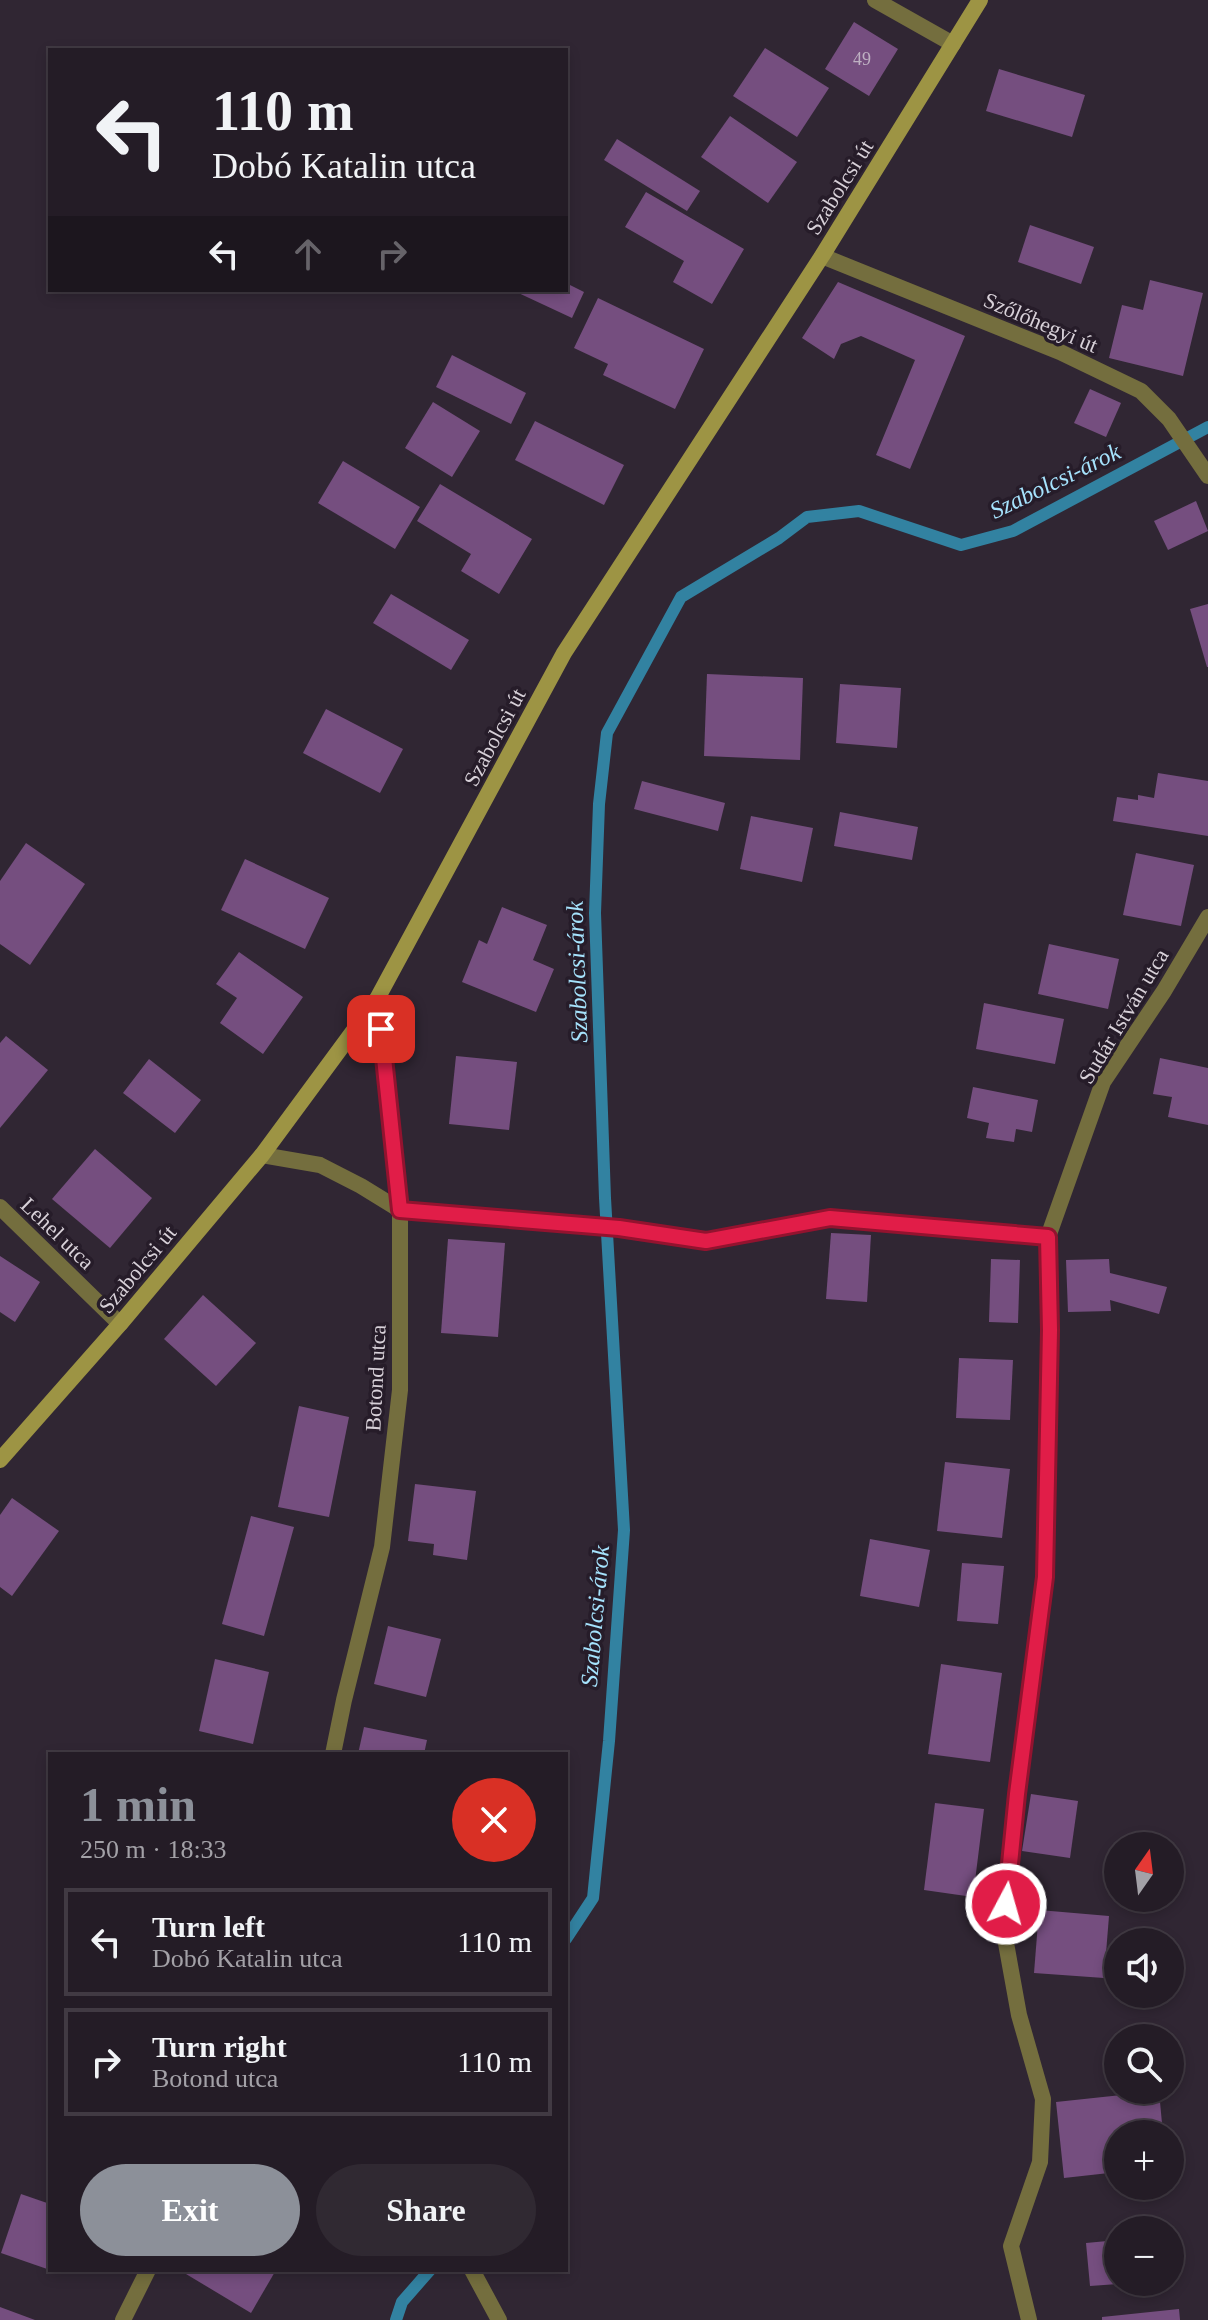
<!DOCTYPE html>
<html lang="en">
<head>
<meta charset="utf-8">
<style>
  :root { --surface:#241c26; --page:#302932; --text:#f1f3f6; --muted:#a3a1a7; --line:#413a43; --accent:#8c9099 }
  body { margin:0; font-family:Georgia,serif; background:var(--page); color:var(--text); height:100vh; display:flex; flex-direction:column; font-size:30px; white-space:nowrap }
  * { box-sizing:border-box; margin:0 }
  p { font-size:26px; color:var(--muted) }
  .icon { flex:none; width:44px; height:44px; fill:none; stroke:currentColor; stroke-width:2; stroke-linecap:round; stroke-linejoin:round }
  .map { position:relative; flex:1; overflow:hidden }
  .panel { position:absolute; left:48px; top:1752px; width:520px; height:520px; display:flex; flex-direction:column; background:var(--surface); border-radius:0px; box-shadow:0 4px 12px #0003,0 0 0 2px var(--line) }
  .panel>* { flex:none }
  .top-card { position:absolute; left:48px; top:48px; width:520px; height:244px; border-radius:0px; box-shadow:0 4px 12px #0003,0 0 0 2px var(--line); background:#241c26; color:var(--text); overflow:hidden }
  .needle { width:52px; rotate:14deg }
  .fabs { position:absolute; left:1104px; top:1832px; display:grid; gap:16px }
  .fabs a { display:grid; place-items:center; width:80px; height:80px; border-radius:50%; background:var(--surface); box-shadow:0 4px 12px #0003,0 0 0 2px var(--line); font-size:40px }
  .pin { position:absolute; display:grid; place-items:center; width:68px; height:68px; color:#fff; margin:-34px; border-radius:16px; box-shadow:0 4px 12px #0006 }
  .me { position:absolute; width:88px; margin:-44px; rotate:6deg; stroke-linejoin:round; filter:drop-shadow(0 0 6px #0008) }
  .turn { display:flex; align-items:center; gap:28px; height:168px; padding:0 32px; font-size:36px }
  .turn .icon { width:104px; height:104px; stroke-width:2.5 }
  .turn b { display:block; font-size:56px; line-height:68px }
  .lanes { display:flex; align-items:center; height:76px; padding:0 32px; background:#0003; justify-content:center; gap:40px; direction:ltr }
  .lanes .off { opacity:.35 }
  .round { display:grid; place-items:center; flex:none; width:84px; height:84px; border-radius:42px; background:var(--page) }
  .headline { display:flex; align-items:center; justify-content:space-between; height:136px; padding:0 32px }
  h1 { font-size:48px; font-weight:800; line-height:60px; color:var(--accent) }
  .action { display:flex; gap:16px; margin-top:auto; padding:16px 32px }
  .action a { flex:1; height:92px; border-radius:48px; background:var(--accent); color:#fff; font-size:32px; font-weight:800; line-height:92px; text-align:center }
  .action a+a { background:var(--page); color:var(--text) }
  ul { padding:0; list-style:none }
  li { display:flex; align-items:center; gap:24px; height:108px; margin:0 16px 12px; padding:0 16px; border:4px solid var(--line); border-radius:0px }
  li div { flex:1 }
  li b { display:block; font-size:30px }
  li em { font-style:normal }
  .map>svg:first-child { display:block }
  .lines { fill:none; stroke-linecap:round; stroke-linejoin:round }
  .stream { stroke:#3282a1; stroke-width:12 }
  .building { fill:#754e7f }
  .street { stroke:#746e3e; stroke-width:16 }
  .secondary { stroke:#9d9444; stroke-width:16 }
  .route-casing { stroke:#92132f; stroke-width:20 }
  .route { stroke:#e11d48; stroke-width:14 }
  .labels { text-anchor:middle; stroke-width:7; stroke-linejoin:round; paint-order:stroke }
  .number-label { font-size:18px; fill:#beb0c2 }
  .street-label { font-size:22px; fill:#d7d0d8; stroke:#261c29 }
  .water-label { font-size:24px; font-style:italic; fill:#a6e3fd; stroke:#261c29 }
</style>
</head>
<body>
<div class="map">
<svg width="1208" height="2320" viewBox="0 0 1208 2320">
  <rect width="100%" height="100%" fill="#302633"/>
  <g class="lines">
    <g class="stream">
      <polyline points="566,1939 593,1898 609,1741 624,1530 605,1198 595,913 599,804 607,733 681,597 779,538 807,517 859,511 961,545 1013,531 1208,427"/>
      <polyline points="396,2320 402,2302 430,2270"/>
    </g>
  </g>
  <g class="building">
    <polygon points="854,22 898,49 869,96 825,69"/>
    <polygon points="765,48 829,88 797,137 733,96"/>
    <polygon points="999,69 1085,95 1072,137 986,111"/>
    <polygon points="730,116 797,162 768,203 701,157"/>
    <polygon points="617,139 700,191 687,211 604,160"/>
    <polygon points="646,192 744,249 712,304 673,282 684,261 625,227"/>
    <polygon points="1030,225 1094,247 1081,284 1018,262"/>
    <polygon points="1150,280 1203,293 1183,376 1109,358 1122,305 1143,310"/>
    <polygon points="838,282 965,336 910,469 876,455 915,360 861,336 841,344 834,359 802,338"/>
    <polygon points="566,283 584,292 572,318 512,290 566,290"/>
    <polygon points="598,298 704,349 675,409 603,375 608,364 574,348"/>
    <polygon points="452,355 526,393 511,424 436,387"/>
    <polygon points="1090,389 1121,403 1106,437 1074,423"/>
    <polygon points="433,402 480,431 452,477 405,448"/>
    <polygon points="535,421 624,465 604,505 515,460"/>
    <polygon points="343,461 420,507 395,549 318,503"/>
    <polygon points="440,484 532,539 499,594 461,571 471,554 417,521"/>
    <polygon points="1196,501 1208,531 1168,550 1154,521"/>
    <polygon points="391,594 469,640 451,670 373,623"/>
    <polygon points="1208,604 1208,667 1207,667 1190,609"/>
    <polygon points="707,674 803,678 800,760 704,756"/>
    <polygon points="840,684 901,688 897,748 836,743"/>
    <polygon points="326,709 403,749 380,793 303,753"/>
    <polygon points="1158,773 1208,781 1208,836 1113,821 1117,797 1138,800 1138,795 1154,798"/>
    <polygon points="642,781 725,803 718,831 634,809"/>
    <polygon points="840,812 918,827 912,860 834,846"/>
    <polygon points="751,816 813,828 802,882 740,869"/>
    <polygon points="26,843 85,884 30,965 0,944 0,881"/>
    <polygon points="1136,853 1194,865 1181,926 1123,915"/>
    <polygon points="245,859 329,898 305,949 221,910"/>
    <polygon points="502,907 547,925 533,960 554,969 536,1012 462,982 479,940 487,944"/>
    <polygon points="1049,944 1119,959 1108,1009 1038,994"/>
    <polygon points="239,952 303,997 263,1054 220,1023 237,998 216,984"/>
    <polygon points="984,1003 1064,1019 1055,1064 976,1049"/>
    <polygon points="6,1036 48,1070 0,1128 0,1043"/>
    <polygon points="456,1056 517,1062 509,1130 449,1124"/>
    <polygon points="1160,1058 1208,1068 1208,1125 1168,1117 1172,1097 1153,1094"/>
    <polygon points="149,1059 201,1100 175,1133 123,1093"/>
    <polygon points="973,1087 1038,1100 1032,1132 1016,1129 1014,1142 986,1138 989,1123 967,1118"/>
    <polygon points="95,1149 152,1198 110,1248 52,1199"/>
    <polygon points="831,1233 871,1235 867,1302 826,1299"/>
    <polygon points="448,1239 505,1243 498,1337 441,1333"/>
    <polygon points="0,1256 40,1282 15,1322 0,1312"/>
    <polygon points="991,1259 1020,1260 1018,1323 989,1322"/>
    <polygon points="1109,1259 1110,1273 1167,1287 1159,1314 1110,1300 1111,1311 1068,1312 1066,1260"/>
    <polygon points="203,1295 256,1343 216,1386 164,1339"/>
    <polygon points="959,1358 1013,1360 1010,1420 956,1418"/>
    <polygon points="299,1406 349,1417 329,1517 278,1507"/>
    <polygon points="945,1462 1010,1469 1002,1538 937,1531"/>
    <polygon points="415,1484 476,1491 467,1560 433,1555 434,1544 408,1541"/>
    <polygon points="12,1498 59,1531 12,1596 0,1587 0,1515"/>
    <polygon points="251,1516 294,1527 264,1636 222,1624"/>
    <polygon points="870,1539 930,1550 919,1607 860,1596"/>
    <polygon points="962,1563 1004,1566 998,1624 957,1621"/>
    <polygon points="388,1626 441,1639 426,1697 374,1684"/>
    <polygon points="215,1659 269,1672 253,1744 199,1731"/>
    <polygon points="941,1664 1002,1673 990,1762 928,1754"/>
    <polygon points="364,1727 427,1740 424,1754 358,1754"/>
    <polygon points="1031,1794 1078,1801 1070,1858 1022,1851"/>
    <polygon points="935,1803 984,1809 973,1897 924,1890"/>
    <polygon points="1039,1910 1109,1916 1104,1978 1034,1973"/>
    <polygon points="1159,2091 1163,2134 1118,2134 1118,2141 1114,2142 1118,2172 1064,2178 1056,2102"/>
    <polygon points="21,2194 50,2204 50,2270 1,2253"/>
    <polygon points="1118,2240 1118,2284 1090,2286 1086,2243"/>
    <polygon points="188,2270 276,2270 251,2313 186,2274"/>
    <polygon points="0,2307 35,2320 0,2320"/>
    <polygon points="1179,2309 1180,2320 1102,2320 1102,2317"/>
  </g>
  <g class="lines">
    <g class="street">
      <polyline points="875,0 953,44"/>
      <polyline points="822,256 1060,352 1141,391 1169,419 1208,476"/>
      <polyline points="262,1155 320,1165 361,1186 400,1210 619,1228 706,1241 830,1218 1048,1237"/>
      <polyline points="0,1207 120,1324"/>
      <polyline points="333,1754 344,1700 382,1547 400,1390 400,1210 377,999"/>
      <polyline points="472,2270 499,2320"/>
      <polyline points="123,2320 148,2270"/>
      <polyline points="1029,2320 1011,2246 1040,2162 1043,2099 1019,2015 1004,1932 1017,1794 1045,1577 1050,1330 1048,1237 1103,1082 1164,991 1208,917"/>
    </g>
    <polyline class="secondary" points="0,1460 120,1324 262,1155 377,999 564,653 822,256 980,0"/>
  </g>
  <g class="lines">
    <g class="route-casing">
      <polyline id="route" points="381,1029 400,1210 619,1228 706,1241 830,1218 1048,1237 1050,1330 1045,1577 1017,1794 1006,1904"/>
    </g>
    <use href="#route" class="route"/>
  </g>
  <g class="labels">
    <g class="number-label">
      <text x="862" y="65">49</text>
    </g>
    <g class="street-label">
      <text transform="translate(839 187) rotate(-58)" y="8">Szabolcsi út</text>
      <text transform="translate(1041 322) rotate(23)" y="8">Szőlőhegyi út</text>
      <text transform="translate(494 737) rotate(-62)" y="8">Szabolcsi út</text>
      <text transform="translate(1123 1016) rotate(-59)" y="8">Sudár István utca</text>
      <text transform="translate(58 1233) rotate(44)" y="8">Lehel utca</text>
      <text transform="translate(137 1269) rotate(-50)" y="8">Szabolcsi út</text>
      <text transform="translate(375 1378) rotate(-87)" y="8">Botond utca</text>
    </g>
    <g class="water-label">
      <text transform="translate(1055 481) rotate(-26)" y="8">Szabolcsi-árok</text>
      <text transform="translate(577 972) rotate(-92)" y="8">Szabolcsi-árok</text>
      <text transform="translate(595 1616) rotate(-85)" y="8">Szabolcsi-árok</text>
    </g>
  </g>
</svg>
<div class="fabs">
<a><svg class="needle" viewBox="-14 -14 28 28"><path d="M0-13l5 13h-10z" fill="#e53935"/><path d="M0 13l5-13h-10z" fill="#a3a1a7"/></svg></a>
<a><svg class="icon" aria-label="sound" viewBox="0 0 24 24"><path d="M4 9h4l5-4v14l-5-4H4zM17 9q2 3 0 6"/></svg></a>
<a><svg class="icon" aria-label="search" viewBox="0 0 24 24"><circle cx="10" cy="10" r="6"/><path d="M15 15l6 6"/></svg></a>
<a>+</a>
<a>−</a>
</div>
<div class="pin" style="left:381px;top:1029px;background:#d93025"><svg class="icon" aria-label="arrive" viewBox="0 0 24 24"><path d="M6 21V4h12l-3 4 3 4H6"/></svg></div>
<svg class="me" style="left:1006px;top:1904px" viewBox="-20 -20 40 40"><circle r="17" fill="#e11d48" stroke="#fff" stroke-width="3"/><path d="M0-11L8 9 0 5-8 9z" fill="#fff"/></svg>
<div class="top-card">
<div class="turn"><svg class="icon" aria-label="left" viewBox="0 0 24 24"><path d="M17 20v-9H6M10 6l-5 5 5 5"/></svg><div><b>110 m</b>Dobó Katalin utca</div></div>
<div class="lanes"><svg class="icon" aria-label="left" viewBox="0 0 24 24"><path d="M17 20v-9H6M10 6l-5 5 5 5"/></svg><svg class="icon off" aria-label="ahead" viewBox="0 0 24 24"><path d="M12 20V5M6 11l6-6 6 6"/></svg><svg class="icon off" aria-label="right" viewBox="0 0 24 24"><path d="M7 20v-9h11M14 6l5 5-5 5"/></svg></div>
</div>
<section class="panel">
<div class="headline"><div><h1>1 min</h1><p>250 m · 18:33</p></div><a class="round" style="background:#d93025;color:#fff"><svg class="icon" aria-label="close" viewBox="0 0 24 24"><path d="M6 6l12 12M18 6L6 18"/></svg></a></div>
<ul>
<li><svg class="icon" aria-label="left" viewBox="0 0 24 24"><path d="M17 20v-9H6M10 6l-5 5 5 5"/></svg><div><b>Turn left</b><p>Dobó Katalin utca</p></div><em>110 m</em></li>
<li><svg class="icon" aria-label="right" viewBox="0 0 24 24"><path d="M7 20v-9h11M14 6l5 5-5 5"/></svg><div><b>Turn right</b><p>Botond utca</p></div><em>110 m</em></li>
</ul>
<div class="action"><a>Exit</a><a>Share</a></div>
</section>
</div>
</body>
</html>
